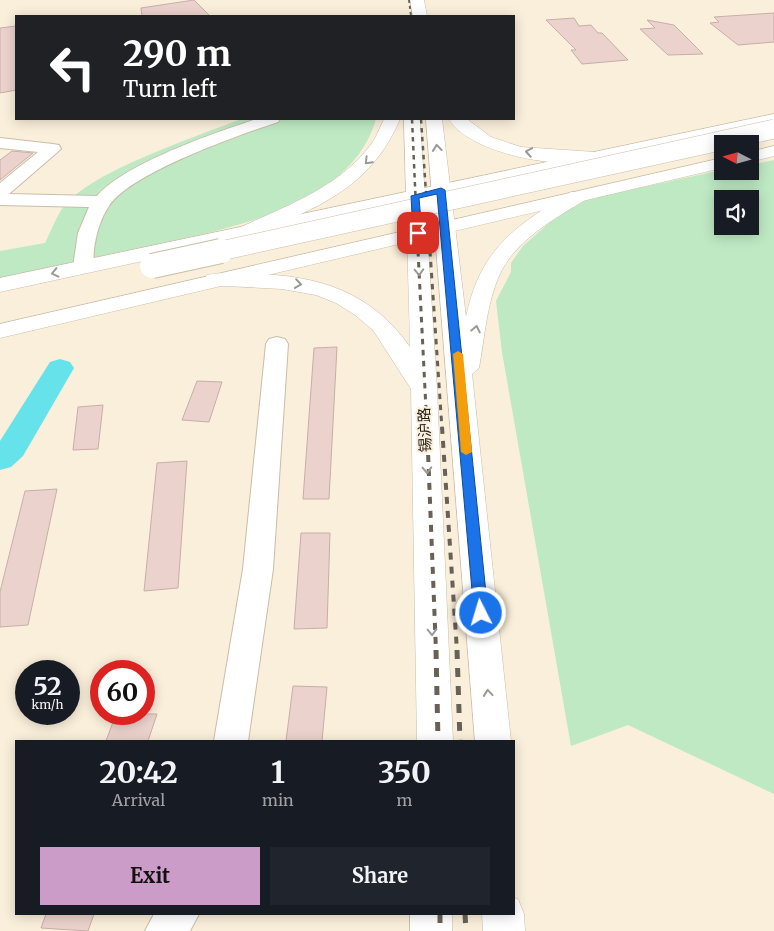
<!DOCTYPE html>
<html lang="en">
<head>
<meta charset="utf-8">
<style>
  :root { --surface:#171b24; --page:#20242c; --text:#f1f3f6; --muted:#9ea1a6; --accent:#cc9cc9 }
  body { margin:0; font-family:Merriweather,"Noto Sans SC",serif; background:var(--page); color:var(--text); height:100vh; display:flex; flex-direction:column; font-size:19px; white-space:nowrap }
  * { box-sizing:border-box; margin:0 }
  p { font-size:16px; color:var(--muted) }
  .icon { flex:none; width:28px; height:28px; fill:none; stroke:currentColor; stroke-width:2; stroke-linecap:round; stroke-linejoin:round }
  .map { position:relative; flex:1; overflow:hidden }
  .sheet { position:absolute; left:15px; top:740px; width:500px; height:175px; display:flex; flex-direction:column; background:var(--surface); border-radius:0px; box-shadow:0 2px 12px #0003 }
  .sheet>* { flex:none }
  .banner { position:absolute; left:15px; top:15px; width:500px; height:105px; border-radius:0px; box-shadow:0 2px 12px #0003; background:#202124; color:#fff; overflow:hidden }
  .needle { width:32px; rotate:276deg }
  .buttons { position:absolute; left:714px; top:135px; display:grid; gap:10px }
  .buttons a { display:grid; place-items:center; width:45px; height:45px; border-radius:0px; background:var(--surface); box-shadow:0 2px 12px #0003; font-size:25px }
  .speed { position:absolute; left:15px; top:660px; display:flex; gap:10px; font-size:25px; font-weight:700; text-align:center }
  .speed>* { display:grid; place-content:center; width:65px; height:65px; border-radius:50%; background:var(--surface); box-shadow:0 2px 12px #0003; line-height:1 }
  .speed small { font-size:12px; font-weight:400 }
  .speed .limit { border:8px solid #d22; background:#fff; color:#111 }
  .pin { position:absolute; display:grid; place-items:center; width:42px; height:42px; color:#fff; margin:-21px; border-radius:10px; box-shadow:0 2px 8px #0006 }
  .me { position:absolute; width:55px; margin:-28px; rotate:355deg; stroke-linejoin:round; filter:drop-shadow(0 0 4px #0008) }
  .turn { display:flex; align-items:center; gap:18px; height:105px; padding:0 25px; font-size:22px }
  .turn .icon { width:65px; height:65px; stroke-width:2.5 }
  .turn b { display:block; font-size:35px; line-height:42px }
  .eta { display:flex; justify-content:space-evenly; align-items:center; height:85px; text-align:center }
  .eta b { font-size:30px; font-weight:700; line-height:35px }
  .cta { display:flex; gap:10px; margin-top:auto; padding:10px 25px }
  .cta a { flex:1; height:58px; border-radius:0px; background:var(--accent); color:#111; font-size:20px; font-weight:700; line-height:58px; text-align:center }
  .cta a+a { background:var(--page); color:var(--text) }
  .map>svg:first-child { display:block }
  .green { fill:#bee9c3; fill-rule:evenodd }
  .lines { fill:none; stroke-linecap:round; stroke-linejoin:round }
  .river { fill:#66e2ea; fill-rule:evenodd }
  .building { fill:#ecd2cc; stroke:#c7aea9 }
  .minor-casing { stroke:#c8bea9; stroke-width:2 }
  .major-casing { stroke:#c8bea9; stroke-width:1 }
  .highway-casing { stroke:#c8bea9; stroke-width:1 }
  .minor { fill:#fff; fill-rule:evenodd }
  .major { fill:#fff; fill-rule:evenodd }
  .highway { fill:#fff; fill-rule:evenodd }
  .rail-far4 { stroke:#686256; stroke-width:2; stroke-dasharray:3 3; stroke-linecap:butt }
  .rail-far3 { stroke:#686256; stroke-width:2.5; stroke-dasharray:4.5 4.5; stroke-linecap:butt }
  .rail-far2 { stroke:#686256; stroke-width:3; stroke-dasharray:5.5 5.5; stroke-linecap:butt }
  .rail-far1 { stroke:#686256; stroke-width:4; stroke-dasharray:7 7; stroke-linecap:butt }
  .rail { stroke:#686256; stroke-width:5; stroke-dasharray:9 9; stroke-linecap:butt }
  .highway-bridge-far1-casing { stroke:#c8bea9; stroke-width:20; stroke-linecap:butt }
  .highway-bridge-casing { stroke:#c8bea9; stroke-width:26; stroke-linecap:butt }
  .highway-bridge-far1 { stroke:#fff; stroke-width:19 }
  .highway-bridge { stroke:#fff; stroke-width:24 }
  .oneway { stroke:#9c9a97 }
  .route { fill:#1a73e8; stroke:#114b97 }
  .slow { fill:#f59e0b }
  .labels { text-anchor:middle; stroke-width:4; stroke-linejoin:round; paint-order:stroke }
  .street-label { font-size:15px; fill:#231f18; stroke:#faefda }
</style>
</head>
<body>
<div class="map">
<svg width="774" height="931" viewBox="0 0 774 931">
  <rect width="100%" height="100%" fill="#faefda"/>
  <g class="green">
    <path d="M 241,119 L 376,119 C 350,211 217,231 138,248 C 92,258 46,268 0,278 L 0,251 L 45,243 C 51,231 56,217 64,206 C 92,171 198,136 241,119 Z"/>
    <path d="M 774,160 L 774,794 L 628,725 L 571,746 L 502,352 L 496,301 L 511,272 L 511,263 L 523,246 L 557,216 L 588,199 L 722,170 L 750,171 L 750,165 ZM 722,199 L 750,199 L 750,226 L 722,226 Z"/>
  </g>
  <g class="lines">
    <polygon class="river" points="60,359 70,362 74,368 23,456 11,467 0,470 0,441 50,362"/>
  </g>
  <g class="building">
    <polygon points="194,0 210,16 142,16 141,8"/>
    <polygon points="774,13 774,42 738,45 710,23 719,22 714,17"/>
    <polygon points="574,18 579,26 591,25 598,33 602,33 628,60 582,64 571,50 576,50 546,20"/>
    <polygon points="647,20 674,25 703,54 668,55 640,29 655,28"/>
    <polygon points="16,26 16,90 0,93 0,28"/>
    <polygon points="12,151 33,153 0,180 0,160"/>
    <polygon points="337,347 329,499 303,499 314,348"/>
    <polygon points="197,381 222,382 209,422 182,420"/>
    <polygon points="103,405 98,449 73,450 78,407"/>
    <polygon points="187,461 178,588 144,591 157,463"/>
    <polygon points="57,489 28,625 0,627 0,592 25,491"/>
    <polygon points="301,533 330,533 327,628 294,629"/>
    <polygon points="293,686 327,687 322,741 286,741"/>
    <polygon points="116,714 157,714 148,741 106,741"/>
    <polygon points="46,914 94,914 88,931 41,928"/>
  </g>
  <g class="lines">
    <g class="minor-casing">
      <g id="minor">
        <path d="M 257,119 L 280,119 L 278,122 C 239,135 130,173 109,206 C 100,219 96,235 94,249 C 93,257 95,265 90,271 L 83,273 L 76,271 L 73,267 L 78,233 L 89,207 L 0,205 L 0,183 L 38,152 L 0,148 L 0,138 L 53,144 L 59,145 L 61,149 L 9,194 L 97,196 C 126,163 214,133 257,119 Z"/>
        <polygon points="277,337 285,339 288,344 273,569 248,741 214,741 243,569 266,344 269,339"/>
        <polygon points="154,914 199,914 190,931 145,931"/>
      </g>
    </g>
    <g class="major-casing">
      <g id="major">
        <polygon points="410,0 424,0 427,16 413,16"/>
        <path d="M 384,119 L 400,119 C 369,192 313,208 246,239 L 239,241 L 232,239 L 229,235 L 232,231 C 281,208 339,189 372,143 C 377,136 380,127 384,119 Z"/>
        <path d="M 404,119 L 420,119 L 437,389 L 453,741 L 417,741 L 411,389 L 373,330 L 355,315 L 336,303 L 316,295 L 282,289 L 207,285 L 204,280 L 207,275 C 222,272 238,274 253,274 C 318,275 372,292 410,347 Z"/>
        <path d="M 426,119 L 442,119 L 466,317 C 480,249 515,226 571,192 L 585,192 L 588,196 L 585,200 C 557,217 520,238 503,268 C 487,297 485,336 479,368 L 472,374 L 511,741 L 475,741 Z"/>
        <path d="M 449,119 L 467,119 L 491,137 L 521,147 L 595,152 L 601,153 L 604,157 L 601,161 C 564,170 470,155 449,119 Z"/>
        <polygon points="514,898 518,899 524,914 525,931 483,931 482,914 514,914"/>
        <rect x="410" y="914" width="42" height="17"/>
      </g>
    </g>
    <g class="highway-casing">
      <g id="highway">
        <polygon points="774,114 774,124 0,292 0,278"/>
        <polygon points="774,146 774,156 750,162 750,152"/>
        <polygon points="722,158 722,168 0,338 0,324"/>
      </g>
    </g>
    <use href="#minor" class="minor"/>
    <use href="#major" class="major"/>
    <use href="#highway" class="highway"/>
    <polyline class="rail-far4" points="409,0 411,16"/>
    <g class="rail-far3">
      <polyline points="412,119 418,252"/>
      <polyline points="421,119 430,252"/>
    </g>
    <g class="rail-far2">
      <polyline points="418,251 427,429"/>
      <polyline points="430,251 442,429"/>
    </g>
    <g class="rail-far1">
      <polyline points="427,427 436,651"/>
      <polyline points="442,427 457,651"/>
    </g>
    <g class="rail">
      <polyline points="436,650 438,741"/>
      <polyline points="457,650 460,741"/>
      <polyline points="440,914 440,931"/>
      <polyline points="465,914 466,931"/>
    </g>
    <g class="highway-bridge-far1-casing">
      <polyline id="highway-bridge-far1" points="216,252 774,129"/>
    </g>
    <g class="highway-bridge-casing">
      <polyline id="highway-bridge" points="152,266 221,251"/>
    </g>
    <use href="#highway-bridge-far1" class="highway-bridge-far1"/>
    <use href="#highway-bridge" class="highway-bridge"/>
  </g>
  <defs><path id="oneway-chevron" d="M-2-3.5L2.5 0L-2 3.5" fill="none" stroke-width="1.6" stroke-linecap="round" stroke-linejoin="round" transform="scale(1.25)"/></defs>
  <g class="oneway">
    <use href="#oneway-chevron" transform="translate(437 148) rotate(-96)"/>
    <use href="#oneway-chevron" transform="translate(529 152) rotate(-170)"/>
    <use href="#oneway-chevron" transform="translate(368 161) rotate(134)"/>
    <use href="#oneway-chevron" transform="translate(419 272) rotate(88)"/>
    <use href="#oneway-chevron" transform="translate(55 273) rotate(167)"/>
    <use href="#oneway-chevron" transform="translate(298 284) rotate(8)"/>
    <use href="#oneway-chevron" transform="translate(476 329) rotate(-78)"/>
    <use href="#oneway-chevron" transform="translate(427 470) rotate(88)"/>
    <use href="#oneway-chevron" transform="translate(432 632) rotate(88)"/>
    <use href="#oneway-chevron" transform="translate(488 693) rotate(-95)"/>
  </g>
  <polygon class="route" points="441,188 445,190 488,613 481,618 474,613 437,194 419,198 422,233 418,236 413,233 411,196"/>
  <polygon class="slow" points="458,351 463,354 472,452 466,455 461,452 453,354"/>
  <g class="labels">
    <g class="street-label">
      <text transform="translate(425 430) rotate(-92)" y="5">锡沪路</text>
    </g>
  </g>
</svg>
<div class="buttons">
<a><svg class="needle" viewBox="-14 -14 28 28"><path d="M0-13l5 13h-10z" fill="#e53935"/><path d="M0 13l5-13h-10z" fill="#9ea1a6"/></svg></a>
<a><svg class="icon" aria-label="sound" viewBox="0 0 24 24"><path d="M4 9h4l5-4v14l-5-4H4zM17 9q2 3 0 6"/></svg></a>
</div>
<div class="speed"><div>52<small>km/h</small></div><div class="limit">60</div></div>
<div class="pin" style="left:418px;top:233px;background:#d93025"><svg class="icon" aria-label="arrive" viewBox="0 0 24 24"><path d="M6 21V4h12l-3 4 3 4H6"/></svg></div>
<svg class="me" style="left:481px;top:613px" viewBox="-20 -20 40 40"><circle r="17" fill="#1a73e8" stroke="#fff" stroke-width="3"/><path d="M0-11L8 9 0 5-8 9z" fill="#fff"/></svg>
<div class="banner">
<div class="turn"><svg class="icon" aria-label="left" viewBox="0 0 24 24"><path d="M17 20v-9H6M10 6l-5 5 5 5"/></svg><div><b>290 m</b>Turn left</div></div>
</div>
<section class="sheet">
<div class="eta">
<div><b>20:42</b><p>Arrival</p></div>
<div><b>1</b><p>min</p></div>
<div><b>350</b><p>m</p></div>
</div>
<div class="cta"><a>Exit</a><a>Share</a></div>
</section>
</div>
</body>
</html>
